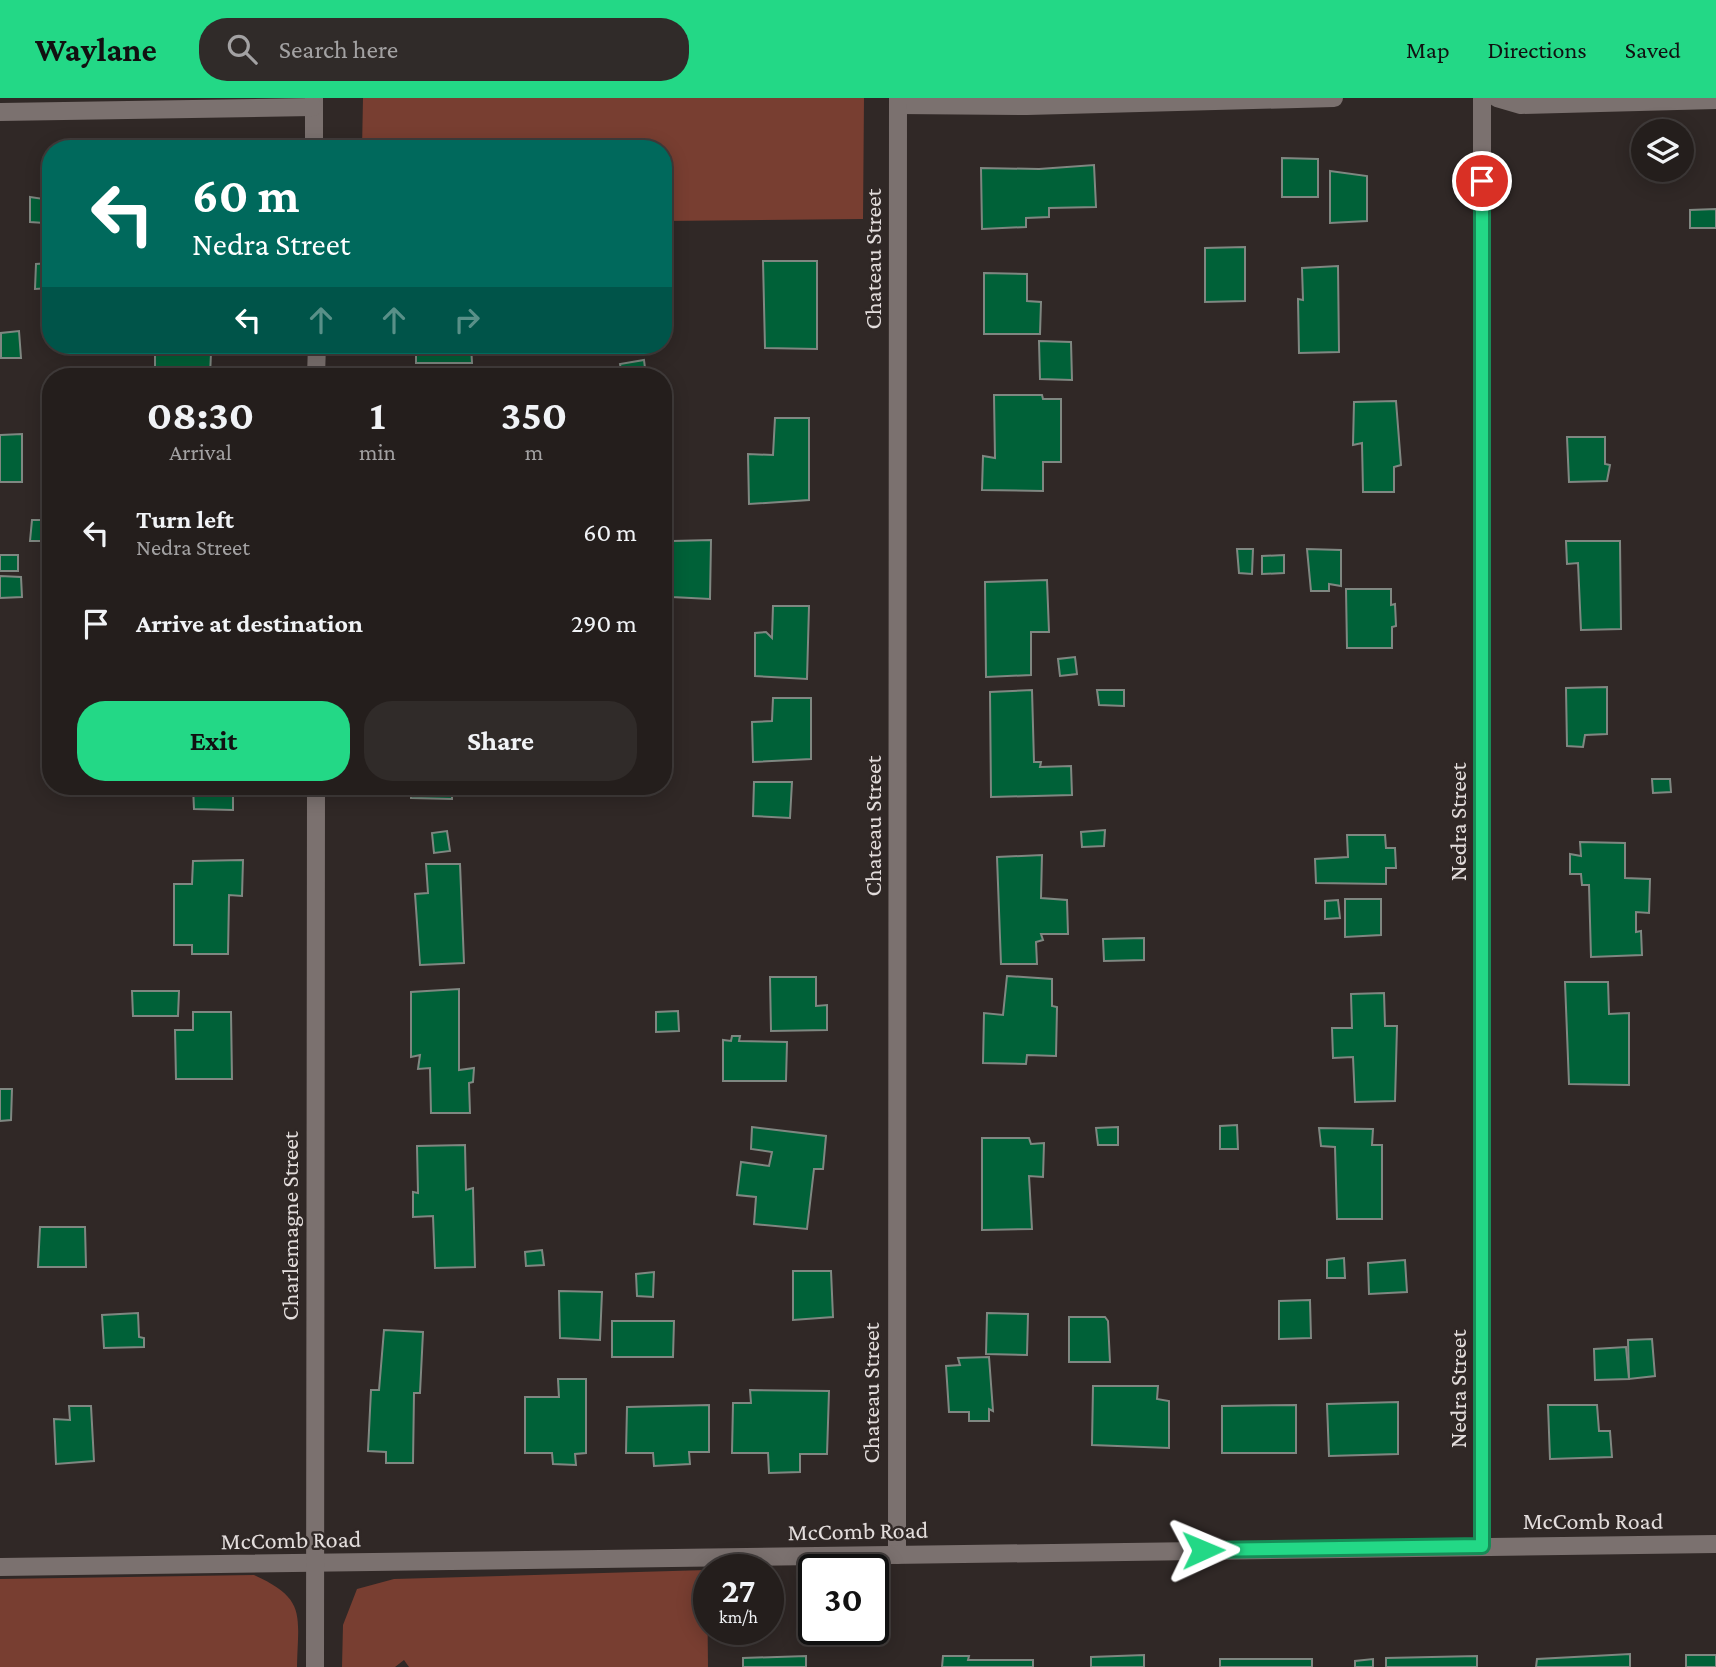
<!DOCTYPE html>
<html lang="en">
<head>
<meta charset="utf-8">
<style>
  :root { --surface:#241e1c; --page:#302b29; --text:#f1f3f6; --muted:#a3a2a3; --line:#413c3b; --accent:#23d886 }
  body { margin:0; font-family:"Crimson Pro",serif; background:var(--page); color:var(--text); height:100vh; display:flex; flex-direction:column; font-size:26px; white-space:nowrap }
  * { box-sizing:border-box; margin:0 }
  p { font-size:23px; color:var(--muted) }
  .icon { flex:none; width:38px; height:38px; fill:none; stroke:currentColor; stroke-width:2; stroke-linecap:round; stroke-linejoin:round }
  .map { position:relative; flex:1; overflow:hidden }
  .sheet { position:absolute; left:42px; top:270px; width:630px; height:427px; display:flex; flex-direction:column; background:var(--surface); border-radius:28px; box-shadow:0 4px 18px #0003,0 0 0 2px var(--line) }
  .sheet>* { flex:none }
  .top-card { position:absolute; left:42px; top:42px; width:630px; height:214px; border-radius:28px; box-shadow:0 4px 18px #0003,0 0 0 2px var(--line); background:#00695c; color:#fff; overflow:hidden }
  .fabs { position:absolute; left:1631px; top:21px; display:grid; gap:14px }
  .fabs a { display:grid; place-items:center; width:63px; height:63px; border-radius:50%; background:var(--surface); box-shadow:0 4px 18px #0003,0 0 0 2px var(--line); font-size:35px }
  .speed { position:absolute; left:693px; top:1456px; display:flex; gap:14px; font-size:35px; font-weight:700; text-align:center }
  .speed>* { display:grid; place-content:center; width:91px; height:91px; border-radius:50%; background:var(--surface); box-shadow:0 4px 18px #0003,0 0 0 2px var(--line); line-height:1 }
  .speed small { font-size:18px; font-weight:400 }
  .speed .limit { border:4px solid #111; border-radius:10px; background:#fff; color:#111 }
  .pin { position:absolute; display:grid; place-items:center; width:60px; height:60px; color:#fff; margin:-30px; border:4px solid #fff; border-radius:50%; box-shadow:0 2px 7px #0007 }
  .me { position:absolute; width:77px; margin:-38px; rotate:89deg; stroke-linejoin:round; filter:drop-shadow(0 0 5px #0008) }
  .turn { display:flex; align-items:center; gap:24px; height:147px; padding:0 35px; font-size:32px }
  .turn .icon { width:91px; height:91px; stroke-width:2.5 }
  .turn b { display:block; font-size:49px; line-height:60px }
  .lanes { display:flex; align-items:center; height:66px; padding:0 35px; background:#0003; justify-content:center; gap:35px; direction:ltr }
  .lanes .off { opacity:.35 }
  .eta { display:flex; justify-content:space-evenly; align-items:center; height:119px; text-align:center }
  .eta b { font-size:42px; font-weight:700; line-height:49px }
  .button { display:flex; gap:14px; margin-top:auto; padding:14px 35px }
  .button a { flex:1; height:80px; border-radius:28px; background:var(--accent); color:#111; font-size:28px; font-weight:700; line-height:80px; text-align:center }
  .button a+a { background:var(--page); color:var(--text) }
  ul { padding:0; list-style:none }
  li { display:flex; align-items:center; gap:21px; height:91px; padding:0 35px }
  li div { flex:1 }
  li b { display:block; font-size:26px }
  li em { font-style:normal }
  header { display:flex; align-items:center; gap:42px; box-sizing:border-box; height:98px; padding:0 35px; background:var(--accent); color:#111 }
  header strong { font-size:33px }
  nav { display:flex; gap:38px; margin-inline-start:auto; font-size:24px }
  .search { width:490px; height:63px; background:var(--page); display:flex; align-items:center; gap:18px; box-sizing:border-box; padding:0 24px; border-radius:28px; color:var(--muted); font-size:26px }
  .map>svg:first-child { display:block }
  .green { fill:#783e31 }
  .building { fill:#006138; stroke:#7f8781; stroke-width:2 }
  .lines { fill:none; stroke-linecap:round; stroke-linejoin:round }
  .minor { stroke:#7b716f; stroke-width:18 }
  .route-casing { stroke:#178c57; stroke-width:18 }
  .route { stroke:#23d886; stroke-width:12 }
  .labels { text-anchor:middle; stroke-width:5; stroke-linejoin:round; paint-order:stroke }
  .street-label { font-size:24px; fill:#e3dddc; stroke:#302826 }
</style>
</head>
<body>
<header>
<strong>Waylane</strong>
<div class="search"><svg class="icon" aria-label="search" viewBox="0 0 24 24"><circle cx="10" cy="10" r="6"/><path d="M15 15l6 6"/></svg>Search here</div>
<nav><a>Map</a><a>Directions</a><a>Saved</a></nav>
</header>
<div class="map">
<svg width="1716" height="1569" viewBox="0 0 1716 1569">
  <rect width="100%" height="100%" fill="#302826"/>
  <g class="green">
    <polygon points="363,0 864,0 863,121 663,123 663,51 362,51"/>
    <polygon points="707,1472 708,1569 409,1569 404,1562 395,1569 342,1569 343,1527 357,1491 394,1481"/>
    <path d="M 254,1477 C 307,1501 298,1517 297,1569 L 0,1569 L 0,1481 Z"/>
  </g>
  <g class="building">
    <polygon points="1282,60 1318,61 1318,99 1282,99"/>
    <polygon points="1094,67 1096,109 1049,110 1049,119 1026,120 1026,129 982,131 981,70 1039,71"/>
    <polygon points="1330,73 1367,78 1367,123 1330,125"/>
    <polygon points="30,99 44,101 44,125 30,124"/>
    <polygon points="1716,111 1716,130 1690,130 1690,112"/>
    <polygon points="1245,149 1245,203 1205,204 1205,150"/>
    <polygon points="763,163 817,163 817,251 765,250"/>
    <polygon points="51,165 51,190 35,191 36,166"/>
    <polygon points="1338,168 1339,254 1299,255 1298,201 1303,202 1302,170"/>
    <polygon points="984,175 1027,176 1027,203 1041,204 1040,236 984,236"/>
    <polygon points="19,233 21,260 1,260 1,235"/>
    <polygon points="1039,243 1071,244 1072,282 1040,281"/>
    <polygon points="158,247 226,247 226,254 211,255 210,278 155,278 155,249 158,251"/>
    <polygon points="416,247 471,247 472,265 416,265"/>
    <polygon points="644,262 646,278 622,278 620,266"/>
    <polygon points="994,297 1042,297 1043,301 1061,301 1061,364 1043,364 1043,393 982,392 983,358 995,360"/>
    <polygon points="1396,303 1401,367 1394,369 1394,394 1363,394 1362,345 1353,347 1354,304"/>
    <polygon points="775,320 809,320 809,402 749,406 748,356 773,357"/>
    <polygon points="22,336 22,384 0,384 0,337"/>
    <polygon points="1567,339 1605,339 1605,366 1610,367 1607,383 1569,384"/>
    <polygon points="32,422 51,422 51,443 30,443"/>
    <polygon points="711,442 710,501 672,499 673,443"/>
    <polygon points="1566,443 1620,443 1621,531 1581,532 1578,465 1567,466"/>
    <polygon points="1237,451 1253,451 1252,476 1239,475"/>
    <polygon points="1307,451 1341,452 1341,488 1329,486 1329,493 1311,493"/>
    <rect x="0" y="457" width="18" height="16"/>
    <polygon points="1284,457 1284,475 1262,476 1262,458"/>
    <polygon points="0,478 21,479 22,499 0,500"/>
    <polygon points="1047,482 1049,534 1031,534 1031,577 986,579 985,484"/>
    <polygon points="1346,491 1391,491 1391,507 1395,506 1396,528 1392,529 1392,550 1347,550"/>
    <polygon points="773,508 809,508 807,581 755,578 755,535 766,534 772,540"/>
    <polygon points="1075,559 1077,576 1060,578 1058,561"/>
    <polygon points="1607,589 1607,636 1585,637 1583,649 1567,648 1566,590"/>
    <polygon points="1032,592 1034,664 1041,664 1040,669 1071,668 1072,697 991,699 990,594"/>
    <polygon points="1097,592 1124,592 1124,608 1099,607"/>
    <polygon points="773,600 811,600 811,661 753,664 752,624 772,623"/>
    <polygon points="1652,681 1670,681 1671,694 1653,695"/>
    <polygon points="754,684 792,684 790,720 753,718"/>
    <polygon points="184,688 233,688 233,712 194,711 193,689"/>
    <polygon points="411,688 452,688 452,701 411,700"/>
    <polygon points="1105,732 1104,748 1082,749 1081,734"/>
    <polygon points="447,733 450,753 434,755 432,735"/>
    <polygon points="1347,737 1385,737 1386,750 1395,750 1396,770 1386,770 1386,786 1316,785 1315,761 1348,759"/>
    <polygon points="1580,744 1625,745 1625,780 1650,781 1649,815 1636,814 1636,834 1641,833 1642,857 1591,859 1589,787 1582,787 1581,776 1570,776 1570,756 1581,758"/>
    <polygon points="1042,757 1041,800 1067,802 1068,836 1041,836 1043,842 1036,844 1037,866 1001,866 997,759"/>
    <polygon points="243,762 242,798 229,797 228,856 192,856 192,847 174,847 174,786 192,786 193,763"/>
    <polygon points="426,766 460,766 464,865 420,867 415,796 428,795"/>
    <polygon points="1345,801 1381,801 1381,837 1345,839"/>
    <polygon points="1338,802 1340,820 1325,821 1325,803"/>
    <polygon points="1144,840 1144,862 1104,863 1103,841"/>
    <polygon points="1007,878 1052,881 1052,908 1057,909 1056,958 1027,957 1026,966 983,965 984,915 1003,917"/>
    <polygon points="770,879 816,879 816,908 827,907 827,932 771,933"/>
    <polygon points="1565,884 1608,884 1609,916 1629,915 1629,987 1569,986"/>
    <polygon points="459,891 459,972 474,970 473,984 469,985 470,1015 431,1015 430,970 418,971 420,957 411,959 411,894"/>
    <polygon points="132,893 179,893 178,918 133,918"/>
    <polygon points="1384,895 1385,928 1397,928 1395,1003 1355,1004 1353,959 1333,960 1332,930 1352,930 1351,896"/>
    <polygon points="678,913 679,933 656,934 656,914"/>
    <polygon points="193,914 231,914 232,981 176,981 175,932 193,932"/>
    <polygon points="732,938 740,938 739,943 787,944 786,983 723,983 723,942 731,943"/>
    <polygon points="0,991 12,991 11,1022 0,1023"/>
    <polygon points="1237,1027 1238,1051 1220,1051 1220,1028"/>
    <polygon points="752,1029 826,1038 823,1071 814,1071 807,1131 754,1126 756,1099 737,1097 741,1064 769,1068 772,1054 751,1051"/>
    <polygon points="1118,1029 1118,1047 1098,1047 1096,1030"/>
    <polygon points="1319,1030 1373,1031 1372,1047 1382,1047 1382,1121 1337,1121 1335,1049 1321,1048"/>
    <polygon points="982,1040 1029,1040 1031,1046 1044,1045 1043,1079 1029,1078 1032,1131 982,1132"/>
    <polygon points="465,1047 466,1092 473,1090 475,1169 435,1170 433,1118 413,1119 413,1094 418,1095 417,1048"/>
    <polygon points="40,1129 85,1129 86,1169 38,1169"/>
    <polygon points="542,1152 544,1167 526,1168 525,1154"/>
    <polygon points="1344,1160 1345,1180 1327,1180 1327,1162"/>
    <polygon points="1405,1162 1407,1194 1369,1196 1368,1165"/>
    <polygon points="793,1173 831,1173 833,1219 793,1222"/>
    <polygon points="654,1174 653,1199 637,1198 636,1176"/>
    <polygon points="559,1193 602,1194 600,1242 560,1240"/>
    <polygon points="1310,1202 1311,1240 1279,1241 1279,1203"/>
    <polygon points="138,1215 139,1239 144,1240 144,1249 104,1250 102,1217"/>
    <polygon points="987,1215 1028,1216 1027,1257 986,1256"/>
    <polygon points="1069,1219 1105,1219 1108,1223 1110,1264 1069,1264"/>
    <polygon points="612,1223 674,1223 673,1259 612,1259"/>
    <polygon points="384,1232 423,1234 420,1295 414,1295 413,1365 386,1365 386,1354 368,1353 371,1292 379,1292"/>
    <polygon points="1652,1241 1655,1278 1629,1281 1628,1242"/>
    <polygon points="1626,1249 1629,1281 1595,1282 1594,1251"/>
    <polygon points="989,1259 993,1313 989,1311 989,1323 969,1323 969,1314 949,1314 946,1268 960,1267 958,1260"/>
    <polygon points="558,1281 586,1281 586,1355 575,1356 576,1367 553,1366 552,1355 525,1355 525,1299 559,1299"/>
    <polygon points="1093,1288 1158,1288 1157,1301 1169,1303 1169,1350 1092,1347"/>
    <polygon points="750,1292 829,1293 827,1356 800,1356 800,1374 769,1375 768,1355 732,1355 733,1305 751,1305"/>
    <polygon points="1398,1304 1398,1356 1329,1358 1327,1306"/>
    <polygon points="709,1307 709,1354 689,1354 690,1366 654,1368 653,1355 626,1355 627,1309"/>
    <polygon points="1296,1307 1296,1355 1222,1355 1222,1308"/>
    <polygon points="1548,1307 1597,1307 1599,1333 1610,1333 1612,1359 1550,1361"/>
    <polygon points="69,1308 91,1308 94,1363 56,1366 54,1321 70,1322"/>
    <polygon points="1630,1556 1630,1569 1536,1569 1537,1561"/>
    <polygon points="1144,1557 1144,1569 1091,1569 1091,1559"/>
    <rect x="1686" y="1557" width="30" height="12"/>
    <polygon points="806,1558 806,1569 743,1569 743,1560"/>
    <polygon points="943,1558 969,1558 968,1562 1033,1562 1033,1569 942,1569"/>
    <polygon points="1477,1558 1477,1569 1386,1569 1386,1560"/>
    <rect x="1220" y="1561" width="92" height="8"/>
    <polygon points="1373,1561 1373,1569 1355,1569 1355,1563"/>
  </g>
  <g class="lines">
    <g class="minor">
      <polyline points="314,0 314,51"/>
      <polyline points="1482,0 1482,1448"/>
      <polyline points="1497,0 1521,7 1716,2"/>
      <polyline points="898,7 1027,8 1334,0"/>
      <polyline points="0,14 313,9"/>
      <polyline points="316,278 317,247"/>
      <polyline points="897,1457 898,0"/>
      <polyline points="0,1469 1716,1446"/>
      <polyline points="315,1569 316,688"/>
    </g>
  </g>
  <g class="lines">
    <g class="route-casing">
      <polyline id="route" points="1203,1452 1482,1448 1482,83"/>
    </g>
    <use href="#route" class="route"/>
  </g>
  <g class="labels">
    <g class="street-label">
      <text transform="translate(873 161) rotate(-90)" y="8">Chateau Street</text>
      <text transform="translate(1458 724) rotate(-90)" y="8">Nedra Street</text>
      <text transform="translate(873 728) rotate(-90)" y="8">Chateau Street</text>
      <text transform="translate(290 1128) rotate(-90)" y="8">Charlemagne Street</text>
      <text transform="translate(1458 1291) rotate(-90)" y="8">Nedra Street</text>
      <text transform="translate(871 1295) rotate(-90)" y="8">Chateau Street</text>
      <text x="1593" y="1431">McComb Road</text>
      <text transform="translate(858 1433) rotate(-1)" y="8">McComb Road</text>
      <text transform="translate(291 1442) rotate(-1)" y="8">McComb Road</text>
    </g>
  </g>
</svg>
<div class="fabs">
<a><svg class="icon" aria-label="layers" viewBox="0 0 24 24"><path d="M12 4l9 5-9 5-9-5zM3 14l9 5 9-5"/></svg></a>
</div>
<div class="speed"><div>27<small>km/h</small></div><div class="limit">30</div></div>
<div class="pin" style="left:1482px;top:83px;background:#d93025"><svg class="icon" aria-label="arrive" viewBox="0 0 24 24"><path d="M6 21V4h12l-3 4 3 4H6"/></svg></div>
<svg class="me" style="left:1203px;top:1452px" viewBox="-20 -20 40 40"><path d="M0-17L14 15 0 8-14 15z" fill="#23d886" stroke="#fff" stroke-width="4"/></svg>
<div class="top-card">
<div class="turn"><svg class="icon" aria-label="left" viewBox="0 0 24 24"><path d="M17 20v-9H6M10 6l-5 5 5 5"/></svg><div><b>60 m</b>Nedra Street</div></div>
<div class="lanes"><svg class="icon" aria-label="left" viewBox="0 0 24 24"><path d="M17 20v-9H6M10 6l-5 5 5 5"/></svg><svg class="icon off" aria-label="ahead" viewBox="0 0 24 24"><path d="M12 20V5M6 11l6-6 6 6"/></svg><svg class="icon off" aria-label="ahead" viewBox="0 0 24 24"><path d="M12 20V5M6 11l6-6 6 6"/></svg><svg class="icon off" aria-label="right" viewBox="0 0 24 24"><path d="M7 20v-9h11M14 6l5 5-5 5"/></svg></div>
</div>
<section class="sheet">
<div class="eta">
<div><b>08:30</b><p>Arrival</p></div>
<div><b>1</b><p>min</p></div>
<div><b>350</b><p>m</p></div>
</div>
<ul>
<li><svg class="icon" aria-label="left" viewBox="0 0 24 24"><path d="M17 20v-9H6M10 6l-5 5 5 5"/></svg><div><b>Turn left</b><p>Nedra Street</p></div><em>60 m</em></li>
<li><svg class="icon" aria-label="arrive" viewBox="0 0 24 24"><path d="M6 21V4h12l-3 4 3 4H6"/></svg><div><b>Arrive at destination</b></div><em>290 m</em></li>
</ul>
<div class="button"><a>Exit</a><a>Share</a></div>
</section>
</div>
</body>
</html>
